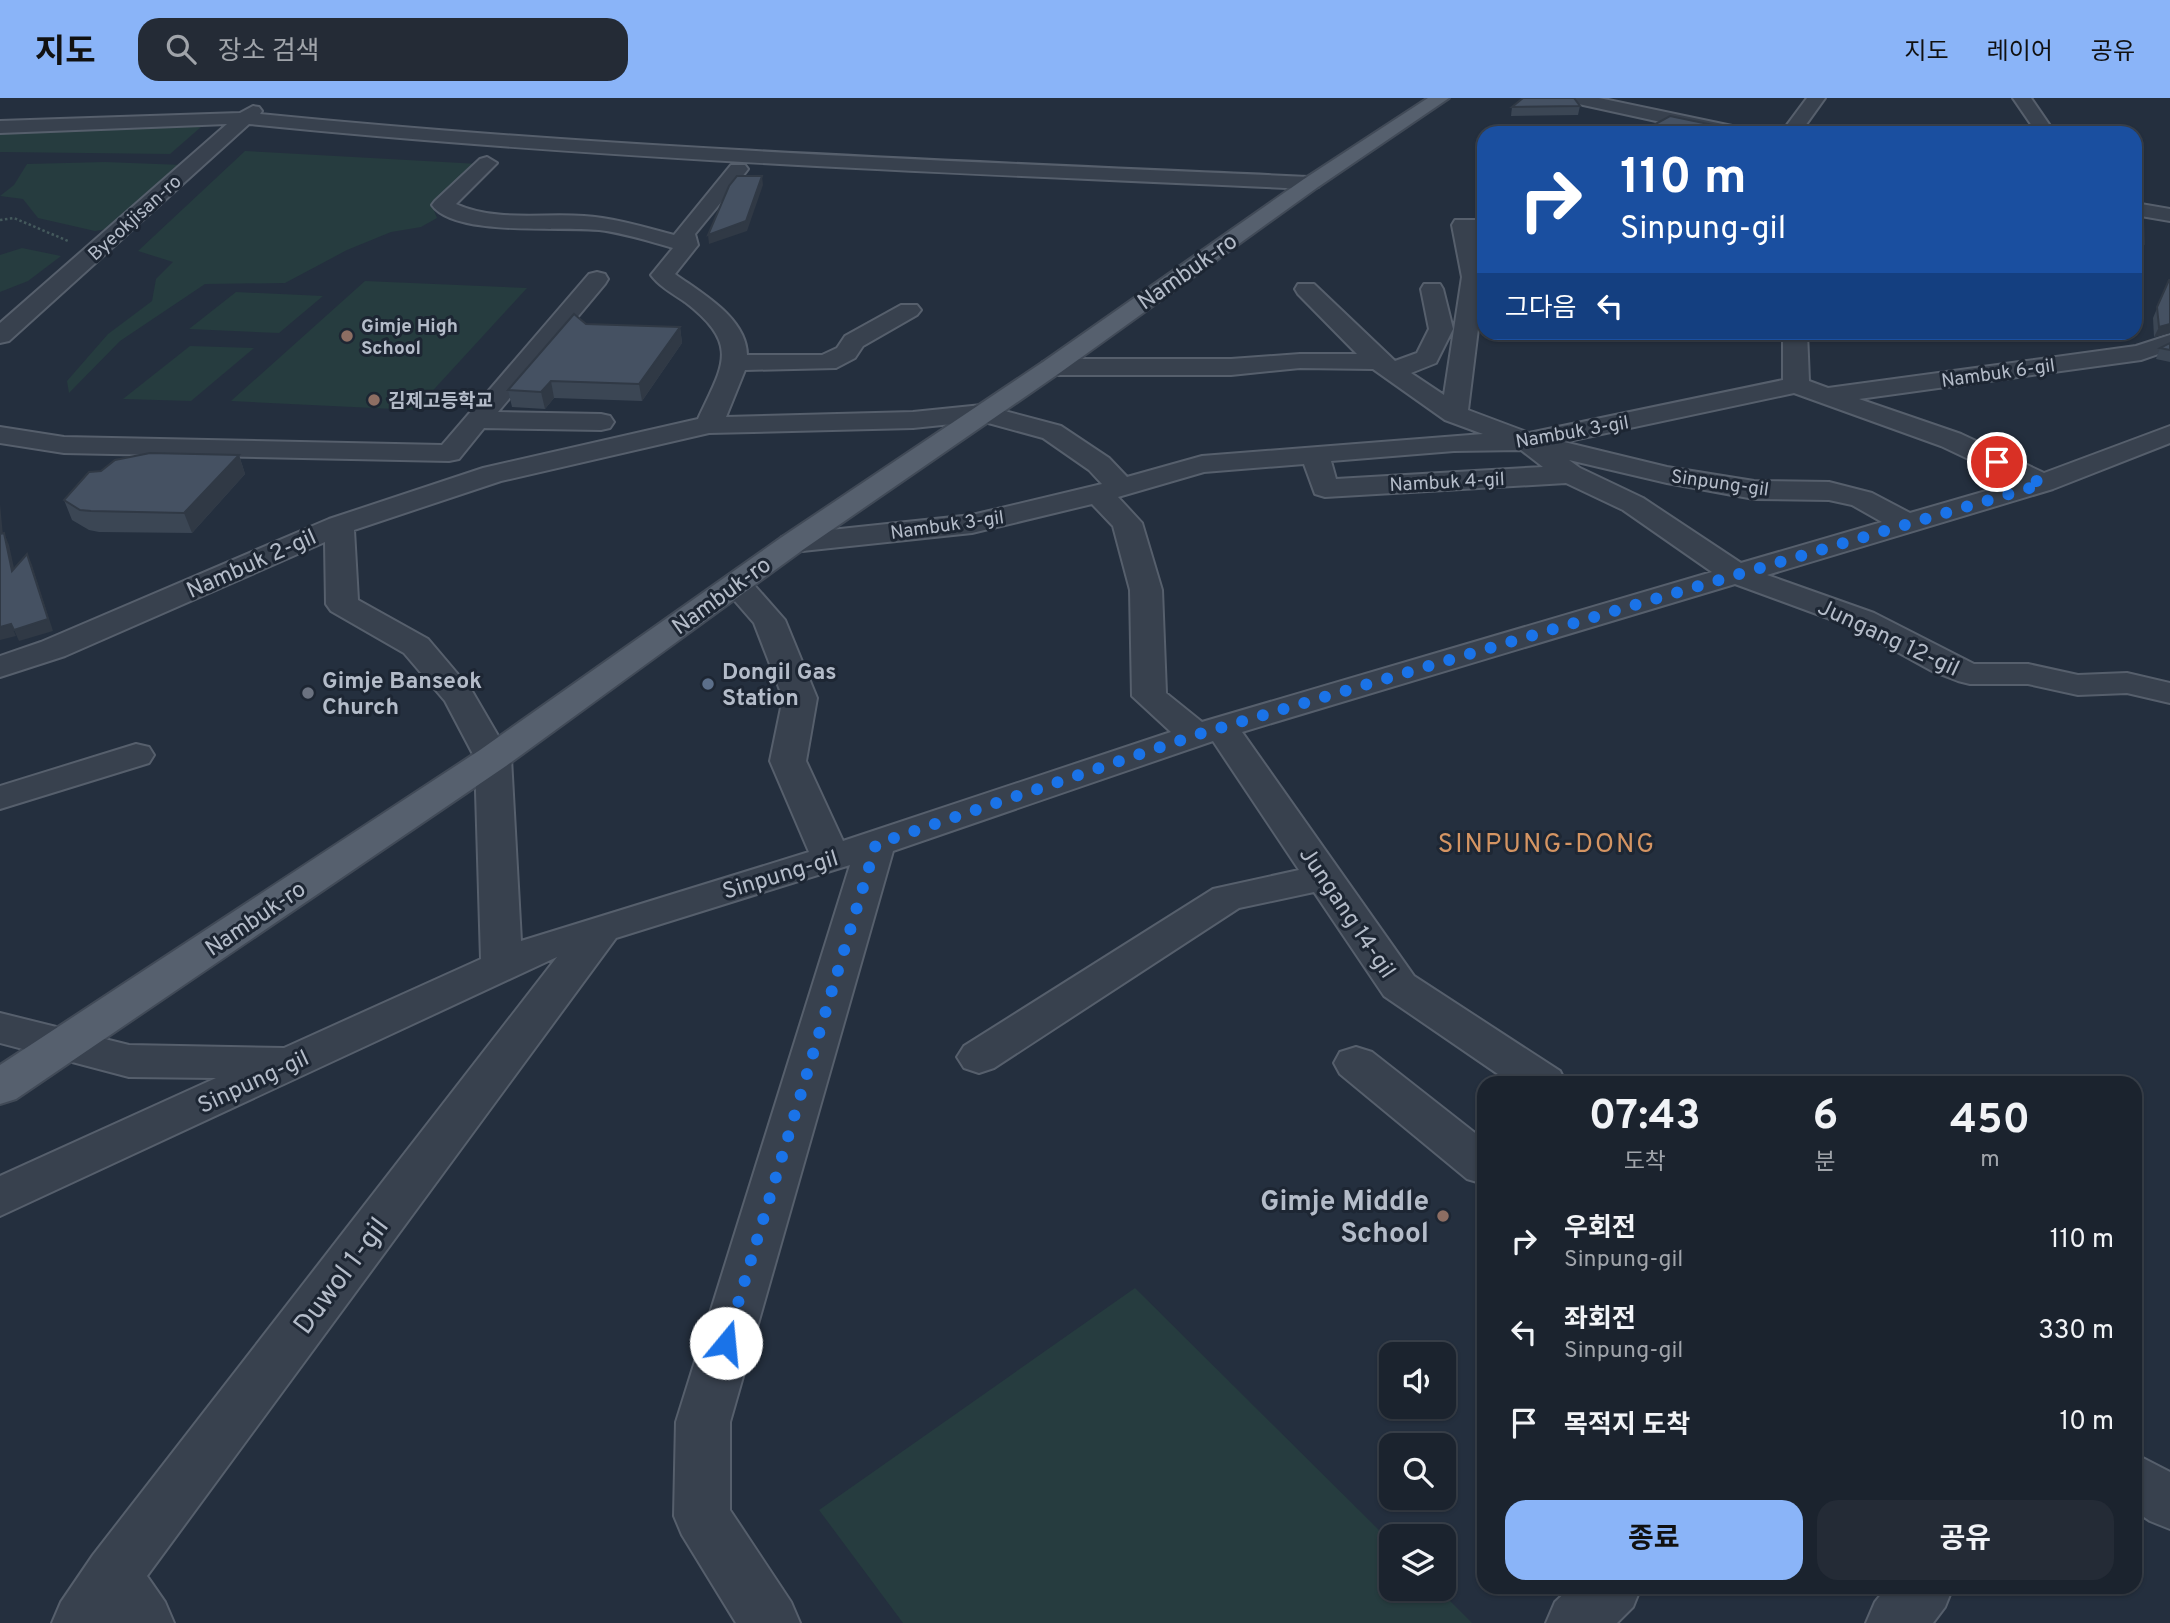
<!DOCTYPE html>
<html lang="ko">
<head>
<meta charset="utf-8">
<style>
  :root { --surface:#1b232e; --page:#242b36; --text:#f1f3f6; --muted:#a0a4aa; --line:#39404a; --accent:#8ab4f8 }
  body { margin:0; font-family:Overpass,"Noto Sans KR",sans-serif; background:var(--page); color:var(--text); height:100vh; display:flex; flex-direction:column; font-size:26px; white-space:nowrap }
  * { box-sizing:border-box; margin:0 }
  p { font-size:23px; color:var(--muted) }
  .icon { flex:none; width:38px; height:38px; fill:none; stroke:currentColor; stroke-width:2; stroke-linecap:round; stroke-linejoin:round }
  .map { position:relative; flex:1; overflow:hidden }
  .panel { position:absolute; left:1477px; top:978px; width:665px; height:518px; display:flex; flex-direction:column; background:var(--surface); border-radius:21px; box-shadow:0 2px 5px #0004,0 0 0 2px var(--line) }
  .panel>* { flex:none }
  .banner { position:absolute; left:1477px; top:28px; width:665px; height:214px; border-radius:21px; box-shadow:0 2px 5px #0004,0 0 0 2px var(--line); background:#1a4fa0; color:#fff; overflow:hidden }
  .buttons { position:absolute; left:1379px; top:1244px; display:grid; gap:14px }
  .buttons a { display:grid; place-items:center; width:77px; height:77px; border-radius:14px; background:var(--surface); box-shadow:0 2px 5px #0004,0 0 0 2px var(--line); font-size:35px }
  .pin { position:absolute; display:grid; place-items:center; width:60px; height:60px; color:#fff; margin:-30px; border:4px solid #fff; border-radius:50%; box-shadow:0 2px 7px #0007 }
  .me { position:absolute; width:77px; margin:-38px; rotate:17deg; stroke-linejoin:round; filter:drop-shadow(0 0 5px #0008) }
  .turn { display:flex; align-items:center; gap:24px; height:147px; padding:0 28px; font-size:32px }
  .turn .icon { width:91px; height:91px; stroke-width:2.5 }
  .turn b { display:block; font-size:49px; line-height:60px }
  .then { display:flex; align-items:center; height:66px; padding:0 28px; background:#0003; gap:14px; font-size:26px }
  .eta { display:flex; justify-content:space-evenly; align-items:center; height:119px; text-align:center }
  .eta b { font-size:42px; font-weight:700; line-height:49px }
  .button { display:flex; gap:14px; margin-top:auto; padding:14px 28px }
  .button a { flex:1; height:80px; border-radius:21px; background:var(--accent); color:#111; font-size:28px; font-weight:700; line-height:80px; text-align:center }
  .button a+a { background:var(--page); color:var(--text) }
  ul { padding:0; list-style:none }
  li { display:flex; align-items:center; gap:21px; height:91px; padding:0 28px }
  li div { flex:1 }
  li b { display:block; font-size:26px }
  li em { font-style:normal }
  header { display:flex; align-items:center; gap:42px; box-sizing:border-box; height:98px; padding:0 35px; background:var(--accent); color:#111 }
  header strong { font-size:33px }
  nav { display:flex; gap:38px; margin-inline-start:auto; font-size:24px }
  .search { width:490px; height:63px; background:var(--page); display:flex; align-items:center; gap:18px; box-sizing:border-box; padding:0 24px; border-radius:21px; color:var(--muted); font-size:26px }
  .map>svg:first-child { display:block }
  .green { fill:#263c3f }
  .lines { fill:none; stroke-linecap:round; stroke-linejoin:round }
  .minor-casing { stroke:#565f6c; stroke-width:4 }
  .major-casing { stroke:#414a57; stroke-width:4 }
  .path { stroke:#44595c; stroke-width:2.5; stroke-dasharray:2.5 2.5; stroke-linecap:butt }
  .minor { fill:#38414e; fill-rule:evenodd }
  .major { fill:#56606e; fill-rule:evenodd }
  .wall { fill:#3b4654 }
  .shaded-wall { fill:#303945 }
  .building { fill:#455162; stroke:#303945; stroke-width:2 }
  .route { stroke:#1a73e8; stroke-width:12; stroke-dasharray:0 21.6 }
  .education-dot { fill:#8d6e63; stroke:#1d2633; stroke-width:2.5 }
  .service-dot { fill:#5c6f8a; stroke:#1d2633; stroke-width:2.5 }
  .worship-dot { fill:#6b7280; stroke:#1d2633; stroke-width:2.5 }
  .labels { text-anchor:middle; stroke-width:6; stroke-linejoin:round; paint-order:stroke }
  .far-street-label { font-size:19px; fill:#b4bcc9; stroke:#1d2633 }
  .far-poi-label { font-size:19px; font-weight:bold; fill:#b4bcc9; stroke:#1d2633; text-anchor:start }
  .street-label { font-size:23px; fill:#b4bcc9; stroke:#1d2633 }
  .poi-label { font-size:23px; font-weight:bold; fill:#b4bcc9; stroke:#1d2633; text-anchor:start }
  .quarter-label { font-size:26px; letter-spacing:2px; fill:#d59563; stroke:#1d2633 }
  .near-poi-label { font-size:28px; font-weight:bold; fill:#b4bcc9; stroke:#1d2633; text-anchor:end }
  .near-street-label { font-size:28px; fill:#b4bcc9; stroke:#1d2633 }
</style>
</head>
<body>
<header>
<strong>지도</strong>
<div class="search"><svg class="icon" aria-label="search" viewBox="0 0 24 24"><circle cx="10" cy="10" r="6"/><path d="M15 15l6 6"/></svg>장소 검색</div>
<nav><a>지도</a><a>레이어</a><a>공유</a></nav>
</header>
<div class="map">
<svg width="2170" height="1525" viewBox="0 0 2170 1525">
  <rect width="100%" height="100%" fill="#242f3e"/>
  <g class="green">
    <polygon points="209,22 170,56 0,54 0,33"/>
    <polygon points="245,53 479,66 433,110 437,120 421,129 391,134 347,152 285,185 205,186 120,243 69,295 67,283 108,236 152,203 156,181 173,164 138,153"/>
    <polygon points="105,64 183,67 107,131 95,133 38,120 23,101 0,98 14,87 27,66"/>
    <polygon points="22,150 61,158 28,183 0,194 0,157"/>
    <polygon points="365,183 527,190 415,312 231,303"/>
    <polygon points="236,194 323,198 279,235 189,231"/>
    <polygon points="190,248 254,250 191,303 123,301"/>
    <polygon points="1135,1190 1391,1444 1391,1491 1438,1491 1472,1525 903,1525 819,1412"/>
  </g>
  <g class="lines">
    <g class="minor-casing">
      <g id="minor">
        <polygon points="1565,0 1599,0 1737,29 1746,35 1711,35 1574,5"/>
        <polygon points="1807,0 1825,0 1800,35 1781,35"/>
        <polygon points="2013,0 2031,0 2055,35 2037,35"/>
        <path d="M 253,8 L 259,9 L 262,13 L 260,16 C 609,51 960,63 1311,79 L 1318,81 L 1321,85 L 1318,89 L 1311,91 C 957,75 602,62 249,26 L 9,243 L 0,245 L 0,225 L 227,26 L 0,35 L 0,23 L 240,15 Z"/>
        <path d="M 487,59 L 497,65 L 456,106 C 496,124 541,115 584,118 C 614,120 644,129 674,137 L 731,67 L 745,67 L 748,71 L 745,75 L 695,136 L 698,147 L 675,176 C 701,195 747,220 747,257 L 822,257 L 837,250 L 845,238 L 901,207 L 917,207 L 921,212 L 917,217 L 863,248 L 855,260 L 836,270 L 745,272 L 726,319 L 913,314 L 982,307 L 1061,328 L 1109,360 L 1127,379 L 1202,358 L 1483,336 L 1445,322 L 1373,271 L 1300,270 L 1231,277 L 1052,277 L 1043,274 L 1039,269 L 1043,264 L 1052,261 L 1231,261 L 1300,256 L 1357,256 L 1298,196 L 1295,191 L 1298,186 L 1314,186 L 1395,263 L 1417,255 L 1429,231 L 1421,191 L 1424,186 L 1440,186 L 1443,191 L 1453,231 L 1436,265 L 1411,275 L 1444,297 L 1462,179 L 1452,127 L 1455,122 L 1484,122 L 1484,134 L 1475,134 L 1484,182 L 1468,312 L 1529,335 L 1783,282 L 1783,234 L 1807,234 L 1809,283 L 1828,290 L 2136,248 L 2170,237 L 2170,252 L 2141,262 L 1859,301 L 1961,336 L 2044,375 L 2170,328 L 2170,345 L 2053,391 L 1767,477 L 1874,515 L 1974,566 L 2028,566 L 2078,577 L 2127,575 L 2170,585 L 2170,605 L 2127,595 L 2078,597 L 2028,586 L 1970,586 L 1958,583 L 1932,573 L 1852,529 L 1735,486 L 1242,634 L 1414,878 L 1560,973 L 1566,985 L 1511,985 L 1384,898 L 1314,794 L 1239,810 L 994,970 L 979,975 L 964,970 L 957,959 L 964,948 L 1213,791 L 1299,772 L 1213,643 L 893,753 L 730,1324 L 730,1412 L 791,1504 L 800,1525 L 736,1525 L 682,1437 L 674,1418 L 676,1324 L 850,767 L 616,840 L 147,1478 L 165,1504 L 174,1525 L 52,1525 L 61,1504 L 93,1457 L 557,859 L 0,1118 L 0,1078 L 216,980 L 129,979 L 0,945 L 0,915 L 129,947 L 284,950 L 481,861 L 475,660 L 445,603 L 404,555 L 331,513 L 326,506 L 325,444 L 65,558 L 0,579 L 0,558 L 41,544 L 329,421 L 483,370 L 698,321 C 723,267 741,247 685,204 C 673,196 659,188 651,177 L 673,150 C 649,143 624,135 599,132 C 562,128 454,139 432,107 L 435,103 L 480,61 ZM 1794,295 L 1941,348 L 2017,384 L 1910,415 L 1872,395 L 1829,384 L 1754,383 L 1667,369 L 1564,344 ZM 981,323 L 1043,340 L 1089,372 L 1102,386 L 972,417 L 793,436 L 782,439 L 778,445 L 782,451 L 793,454 L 972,435 L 1092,406 L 1113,428 L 1130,492 L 1132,598 L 1171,634 L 843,743 L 806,663 L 817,600 L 785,522 L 748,480 L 737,478 L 726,480 L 721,487 L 754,525 L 783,600 L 770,663 L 809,754 L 521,843 L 511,660 L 472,593 L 428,541 L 358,502 L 354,432 L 501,383 L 709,335 L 913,330 ZM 1521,352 L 1543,369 L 1336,381 L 1331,363 L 1454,353 ZM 1569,362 L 1667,385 L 1754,401 L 1829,402 L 1852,407 L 1882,424 L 1741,465 L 1643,400 L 1580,370 ZM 1304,366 L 1315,396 L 1325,399 L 1566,385 L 1623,412 L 1712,474 L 1202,624 L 1166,595 L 1162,492 L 1142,425 L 1118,399 L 1204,374 Z"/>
        <polygon points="2135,105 2170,111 2170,123 2135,117"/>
        <polygon points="597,174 605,176 608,181 605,186 498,314 601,316 610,318 614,324 610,330 601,332 484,330 459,361 449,363 64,355 0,345 0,329 64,339 442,347 589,176"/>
        <polygon points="136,646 149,649 154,657 149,665 0,711 0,688"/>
        <polygon points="1356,949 1372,954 1484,1042 1484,1086 1467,1081 1340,976 1334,965 1340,954"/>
        <polygon points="2135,1356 2170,1374 2170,1431 2150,1423 2135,1413"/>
        <polygon points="1571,1489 1641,1489 1633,1509 1617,1525 1546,1525 1555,1504"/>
        <polygon points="1887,1489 1953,1489 1945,1509 1933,1525 1866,1525 1875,1504"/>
      </g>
    </g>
    <g class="major-casing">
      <polygon id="major" points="1428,0 1449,0 1318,89 1061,274 804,451 506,668 16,1001 0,1006 0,967 480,652 782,439 1043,264 1304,81"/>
    </g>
    <polyline class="path" points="0,122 14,120 68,143"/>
    <use href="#minor" class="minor"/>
    <use href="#major" class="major"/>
  </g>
  <g class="wall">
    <polygon points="1580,8 1578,17 1511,18 1512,9"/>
    <polygon points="2135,120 2144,146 2140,157 2135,157"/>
    <polygon points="2169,182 2170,182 2170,235 2154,239 2153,220"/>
    <polygon points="586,226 680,229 682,245 642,303 554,300 545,311 512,309 508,292"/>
    <polygon points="2170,245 2170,264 2156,261 2160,250"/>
    <polygon points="239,357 245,376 192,435 99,434 89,432 72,422 64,402"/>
  </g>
  <g class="shaded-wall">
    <polygon points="762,78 763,87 747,133 709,146 708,137"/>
    <polygon points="2170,226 2170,235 2154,239 2159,229"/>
    <polygon points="680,229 682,245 642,303 639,286"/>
    <polygon points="551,283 554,300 545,311 541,294"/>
    <polygon points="239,357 245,376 192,435 184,415"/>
    <polygon points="0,406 4,448 0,439"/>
    <polygon points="4,435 9,447 17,484 12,473"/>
    <polygon points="27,456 32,467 53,533 19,543 14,532"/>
    <polygon points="11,526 16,538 0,542 0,529"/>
  </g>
  <g class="building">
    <polygon points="1523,0 1574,0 1580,8 1512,9"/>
    <polygon points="1670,18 1713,27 1728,27 1773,35 1639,35"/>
    <polygon points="737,78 762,78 746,123 708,137 729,88"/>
    <polygon points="2135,120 2143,121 2144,146 2135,145"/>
    <polygon points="2169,182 2170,182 2170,226 2159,229 2157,209"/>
    <polygon points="574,216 586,226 680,229 639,286 551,283 541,294 508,292"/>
    <polygon points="2170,245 2170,252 2160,250"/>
    <polygon points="150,355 239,357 184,415 91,413 80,412 64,402 89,374 101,373 115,362"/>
    <polygon points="4,435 12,473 27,456 48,521 14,532 11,526 0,529 0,436"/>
  </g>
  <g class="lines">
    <polyline class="route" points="726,1245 876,746 1196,637 2043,386 1997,364"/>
  </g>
  <g class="education-dot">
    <circle cx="347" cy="238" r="7"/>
    <circle cx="374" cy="302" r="7"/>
    <circle cx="1443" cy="1118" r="7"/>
  </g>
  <circle class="service-dot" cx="708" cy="586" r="7"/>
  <circle class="worship-dot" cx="308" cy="595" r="7"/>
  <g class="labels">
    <g class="far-street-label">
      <text transform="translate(134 119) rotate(-42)" y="7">Byeokjisan-ro</text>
      <text transform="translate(1998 274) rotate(-8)" y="7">Nambuk 6-gil</text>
      <text transform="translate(1572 333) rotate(-10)" y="7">Nambuk 3-gil</text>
      <text transform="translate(1447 383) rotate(-3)" y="7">Nambuk 4-gil</text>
      <text transform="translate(1720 384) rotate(8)" y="7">Sinpung-gil</text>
      <text transform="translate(947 426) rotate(-8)" y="7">Nambuk 3-gil</text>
    </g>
    <g class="far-poi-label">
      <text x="361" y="234">Gimje High<tspan x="361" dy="22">School</tspan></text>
      <text x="388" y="309">김제고등학교</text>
    </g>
    <g class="street-label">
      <text transform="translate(1187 173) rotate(-35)" y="8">Nambuk-ro</text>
      <text transform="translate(251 465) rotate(-24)" y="8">Nambuk 2-gil</text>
      <text transform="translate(721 497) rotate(-36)" y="8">Nambuk-ro</text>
      <text transform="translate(1889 539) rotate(25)" y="8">Jungang 12-gil</text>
      <text transform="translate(780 776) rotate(-17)" y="8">Sinpung-gil</text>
      <text transform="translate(1348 814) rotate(56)" y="8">Jungang 14-gil</text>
      <text transform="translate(255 820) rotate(-34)" y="8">Nambuk-ro</text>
      <text transform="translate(253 983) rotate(-25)" y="8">Sinpung-gil</text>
    </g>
    <g class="poi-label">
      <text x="722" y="581">Dongil Gas<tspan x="722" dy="26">Station</tspan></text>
      <text x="322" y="590">Gimje Banseok<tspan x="322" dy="26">Church</tspan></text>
    </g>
    <g class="quarter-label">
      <text x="1547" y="754">SINPUNG-DONG</text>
    </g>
    <g class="near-poi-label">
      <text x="1429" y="1112">Gimje Middle<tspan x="1429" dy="32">School</tspan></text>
    </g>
    <g class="near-street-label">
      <text transform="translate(340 1177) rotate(-53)" y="10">Duwol 1-gil</text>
    </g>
  </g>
</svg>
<div class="buttons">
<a><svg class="icon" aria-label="sound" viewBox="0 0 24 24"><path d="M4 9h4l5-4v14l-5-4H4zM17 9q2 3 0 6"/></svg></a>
<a><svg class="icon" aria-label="search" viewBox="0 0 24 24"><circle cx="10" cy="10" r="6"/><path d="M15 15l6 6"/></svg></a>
<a><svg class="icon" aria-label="layers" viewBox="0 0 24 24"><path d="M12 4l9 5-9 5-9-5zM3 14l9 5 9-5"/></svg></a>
</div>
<div class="pin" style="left:1997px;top:364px;background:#d93025"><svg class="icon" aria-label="arrive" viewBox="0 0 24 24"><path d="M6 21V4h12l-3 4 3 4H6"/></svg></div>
<svg class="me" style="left:726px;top:1245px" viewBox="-20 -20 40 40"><circle r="19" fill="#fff"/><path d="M0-13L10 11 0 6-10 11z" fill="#1a73e8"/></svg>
<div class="banner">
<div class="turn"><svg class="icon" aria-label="right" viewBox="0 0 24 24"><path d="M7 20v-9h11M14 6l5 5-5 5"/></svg><div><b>110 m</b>Sinpung-gil</div></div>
<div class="then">그다음<svg class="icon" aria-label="left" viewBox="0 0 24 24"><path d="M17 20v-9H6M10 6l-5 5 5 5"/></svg></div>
</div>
<section class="panel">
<div class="eta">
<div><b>07:43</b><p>도착</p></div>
<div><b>6</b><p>분</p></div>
<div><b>450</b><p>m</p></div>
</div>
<ul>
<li><svg class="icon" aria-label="right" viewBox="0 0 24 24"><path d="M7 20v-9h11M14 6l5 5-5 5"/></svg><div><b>우회전</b><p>Sinpung-gil</p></div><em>110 m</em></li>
<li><svg class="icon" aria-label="left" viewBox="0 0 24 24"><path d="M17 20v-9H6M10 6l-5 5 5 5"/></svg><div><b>좌회전</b><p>Sinpung-gil</p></div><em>330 m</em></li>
<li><svg class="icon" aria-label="arrive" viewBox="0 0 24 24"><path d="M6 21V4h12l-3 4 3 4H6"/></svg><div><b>목적지 도착</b></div><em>10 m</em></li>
</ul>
<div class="button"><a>종료</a><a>공유</a></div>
</section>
</div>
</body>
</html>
